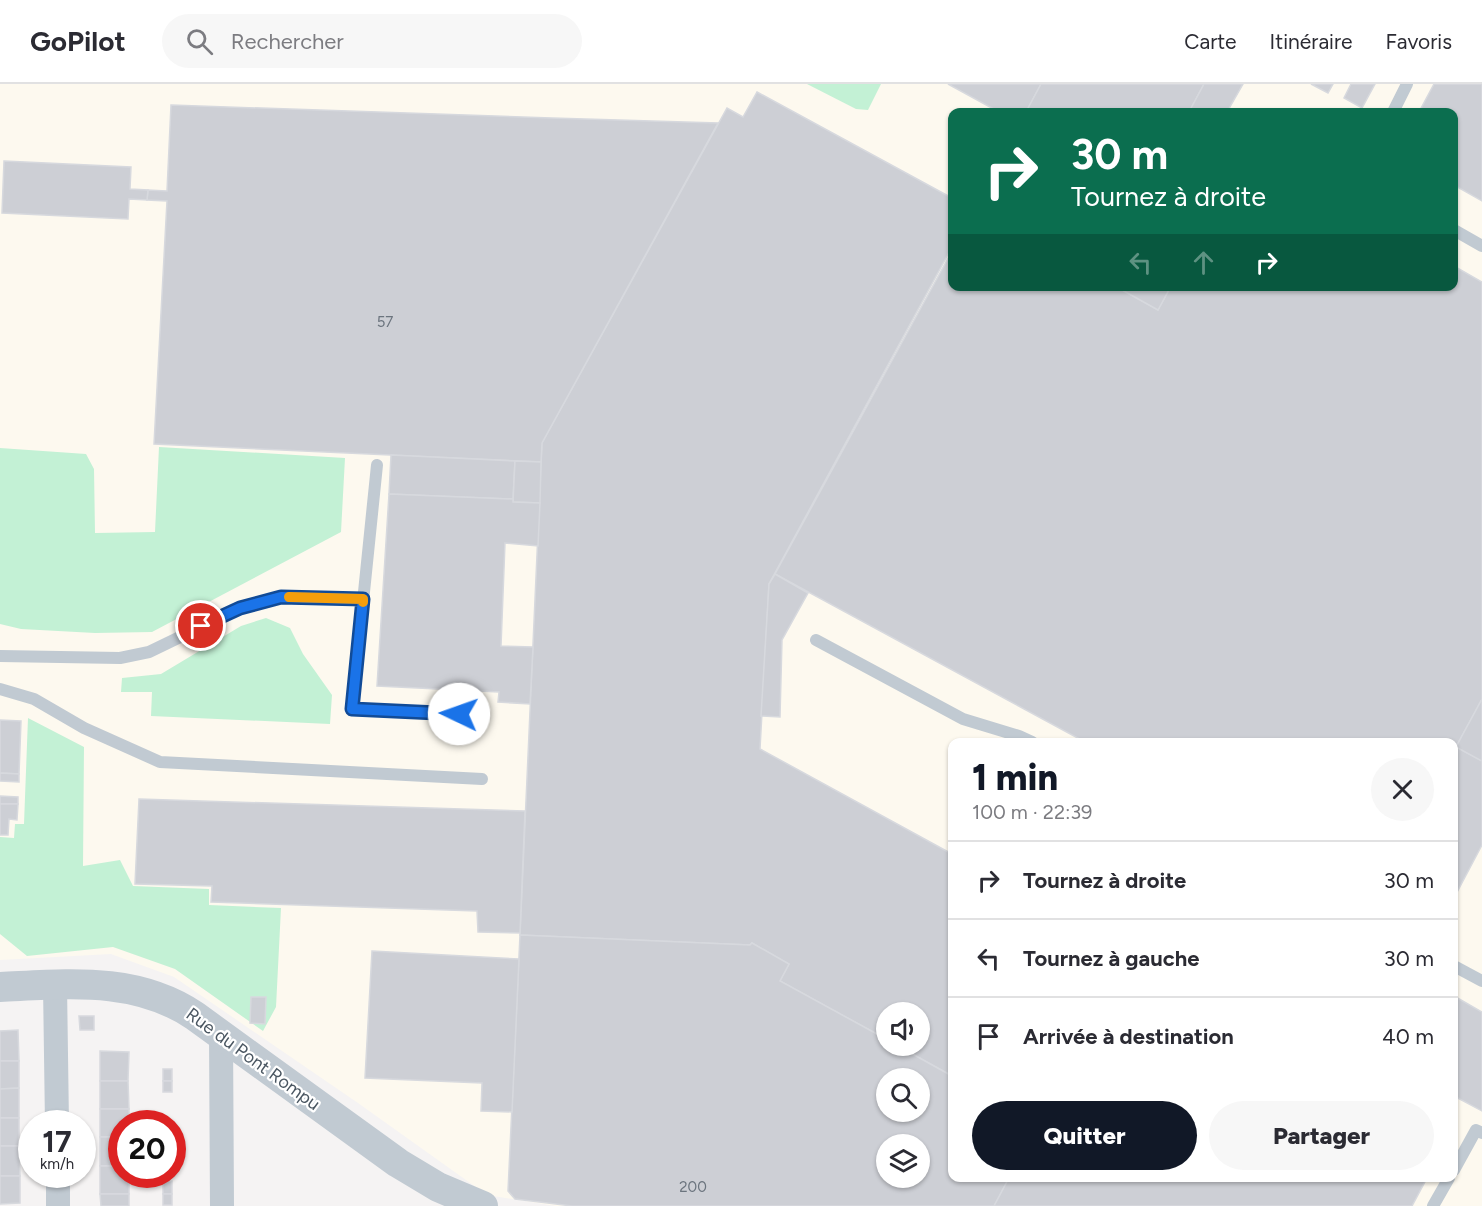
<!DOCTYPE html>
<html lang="fr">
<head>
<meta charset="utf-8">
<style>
  :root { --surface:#fff; --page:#f7f7f7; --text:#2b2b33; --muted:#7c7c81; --line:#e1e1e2; --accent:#111827 }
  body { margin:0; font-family:Figtree,sans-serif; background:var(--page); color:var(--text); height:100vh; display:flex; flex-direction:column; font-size:22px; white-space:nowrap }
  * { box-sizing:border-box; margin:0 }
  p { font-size:20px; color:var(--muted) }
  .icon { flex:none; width:33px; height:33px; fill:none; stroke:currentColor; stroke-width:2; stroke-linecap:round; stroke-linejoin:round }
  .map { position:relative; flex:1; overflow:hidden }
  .side { position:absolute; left:948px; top:654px; width:510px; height:444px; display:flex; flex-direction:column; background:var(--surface); border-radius:12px; box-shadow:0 2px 4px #0004 }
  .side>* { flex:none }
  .top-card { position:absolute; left:948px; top:24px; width:510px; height:183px; border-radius:12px; box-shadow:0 2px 4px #0004; background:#0b6e4f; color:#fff; overflow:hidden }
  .fabs { position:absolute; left:876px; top:918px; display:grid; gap:12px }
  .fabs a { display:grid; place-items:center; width:54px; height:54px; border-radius:50%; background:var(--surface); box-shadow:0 2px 4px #0004; font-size:30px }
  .speed { position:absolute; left:18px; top:1026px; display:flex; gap:12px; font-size:30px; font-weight:700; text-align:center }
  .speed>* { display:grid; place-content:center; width:78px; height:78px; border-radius:50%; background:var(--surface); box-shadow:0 2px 4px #0004; line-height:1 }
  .speed small { font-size:15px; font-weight:400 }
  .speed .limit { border:9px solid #d22; background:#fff; color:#111 }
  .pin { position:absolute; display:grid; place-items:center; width:51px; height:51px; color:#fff; margin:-26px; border:3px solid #fff; border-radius:50%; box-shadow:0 2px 6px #0007 }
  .me { position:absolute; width:66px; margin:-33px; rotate:273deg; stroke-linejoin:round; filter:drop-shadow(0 0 4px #0008) }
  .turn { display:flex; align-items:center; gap:21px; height:126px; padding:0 24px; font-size:27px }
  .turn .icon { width:78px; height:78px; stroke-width:2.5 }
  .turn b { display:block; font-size:42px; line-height:51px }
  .lanes { display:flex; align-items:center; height:57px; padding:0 24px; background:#0003; justify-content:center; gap:30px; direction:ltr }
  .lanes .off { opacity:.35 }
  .round { display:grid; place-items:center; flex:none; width:63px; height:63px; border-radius:32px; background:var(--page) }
  .headline { display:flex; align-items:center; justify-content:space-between; height:102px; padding:0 24px }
  h1 { font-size:36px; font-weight:800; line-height:45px; color:var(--accent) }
  .action { display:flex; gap:12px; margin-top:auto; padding:12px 24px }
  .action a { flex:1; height:69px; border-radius:36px; background:var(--accent); color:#fff; font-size:24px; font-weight:800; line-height:69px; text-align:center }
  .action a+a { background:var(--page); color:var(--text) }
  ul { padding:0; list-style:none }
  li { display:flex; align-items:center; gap:18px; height:78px; padding:0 24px; border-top:2px solid var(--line) }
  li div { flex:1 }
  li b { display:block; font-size:22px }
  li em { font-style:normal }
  header { display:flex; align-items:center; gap:36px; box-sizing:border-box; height:84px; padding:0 30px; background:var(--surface); border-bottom:2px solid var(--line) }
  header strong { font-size:28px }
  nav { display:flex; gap:33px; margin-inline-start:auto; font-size:21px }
  .search { width:420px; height:54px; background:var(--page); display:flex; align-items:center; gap:15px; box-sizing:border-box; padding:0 21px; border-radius:33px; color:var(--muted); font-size:22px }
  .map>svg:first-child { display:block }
  .commercial { fill:#fdf9ef; fill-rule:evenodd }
  .green { fill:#c3f1d5 }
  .building { fill:#cdcfd5; stroke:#d7d9de; stroke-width:1.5; fill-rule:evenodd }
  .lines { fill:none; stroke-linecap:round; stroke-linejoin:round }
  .service { stroke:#c1cad2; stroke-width:12 }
  .minor { stroke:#c1cad2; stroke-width:24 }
  .tertiary { stroke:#c1cad2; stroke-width:30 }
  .route-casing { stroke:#114b97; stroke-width:15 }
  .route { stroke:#1a73e8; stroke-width:10 }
  .slow { stroke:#f59e0b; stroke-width:10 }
  .labels { text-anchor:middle; stroke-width:4.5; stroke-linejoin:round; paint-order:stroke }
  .number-label { font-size:15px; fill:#6b747e }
  .street-label { font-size:18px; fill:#4a5661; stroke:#fff }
</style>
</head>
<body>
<header>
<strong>GoPilot</strong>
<div class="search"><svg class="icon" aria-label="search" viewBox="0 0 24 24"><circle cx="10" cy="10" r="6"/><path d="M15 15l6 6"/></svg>Rechercher</div>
<nav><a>Carte</a><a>Itinéraire</a><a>Favoris</a></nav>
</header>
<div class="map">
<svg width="1482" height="1122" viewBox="0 0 1482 1122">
  <rect width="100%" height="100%" fill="#f5f3f3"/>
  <path class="commercial" d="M 0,0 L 1482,0 L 1482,1122 L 556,1122 L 487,1111 L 358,1019 L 174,893 L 111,870 L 0,876 ZM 952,28 L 1454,28 L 1454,202 L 952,202 ZM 952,658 L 1454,658 L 1454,1094 L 952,1094 ZM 886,928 L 920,928 L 920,962 L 886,962 ZM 886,994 L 920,994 L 920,1028 L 886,1028 ZM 886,1060 L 920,1060 L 920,1094 L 886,1094 Z"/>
  <g class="green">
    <polygon points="807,0 881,0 868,26 856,25"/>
    <polygon points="159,363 345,374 341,448 152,548 95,549 21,545 0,540 0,364 86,370 94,385 95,449 155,448"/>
    <polygon points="266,534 290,544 303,570 332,611 330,640 151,632 152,608 121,608 122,594 161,590 241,542"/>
    <polygon points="28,634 84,663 83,782 120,776 133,802 209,805 209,821 281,824 276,923 263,947 175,885 113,863 27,872 0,850 0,753 14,754 15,740 24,740"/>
  </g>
  <g class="building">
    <polygon points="948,0 1041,0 1026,28 999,28"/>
    <polygon points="1041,0 1204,0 1189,28 1026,28"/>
    <polygon points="1204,0 1243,0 1227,28 1189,28"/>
    <polygon points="1311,0 1333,0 1328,9"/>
    <polygon points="1351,0 1375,0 1362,24 1344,14"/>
    <polygon points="1434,0 1482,0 1482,117 1454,101 1454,28 1419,28"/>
    <polygon points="757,8 952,114 952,163 769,500 760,665 952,770 952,992 898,962 920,962 920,928 886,928 886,955 780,897 789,880 752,859 750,861 520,851 542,359 727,24 743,33"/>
    <polygon points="171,21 552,34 718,39 542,359 541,378 154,360 167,117 147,116 148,106 167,107"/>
    <polygon points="4,77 131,83 130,105 148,106 147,116 129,115 128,135 2,129"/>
    <polygon points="952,167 952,202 1115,202 1158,226 1171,202 1454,202 1454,182 1482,198 1482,615 1456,663 1482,677 1482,761 1454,814 1454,658 1085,658 775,490"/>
    <polygon points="1115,202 1171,202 1158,226"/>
    <polygon points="391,371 515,377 513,415 389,410"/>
    <polygon points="515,377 541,378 540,419 513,418"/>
    <polygon points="389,410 513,415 513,418 540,419 538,462 505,459 501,562 533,563 530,620 498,618 499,608 377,602"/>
    <polygon points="775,490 808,509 782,556 780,633 761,632 769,500"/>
    <polygon points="1482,615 1482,677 1456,663"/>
    <polygon points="0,636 21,637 19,690 0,689"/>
    <polygon points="0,689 19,690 19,698 0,697"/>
    <polygon points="0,712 18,713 18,720 0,720"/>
    <polygon points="139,715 525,727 520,849 478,848 477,827 211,818 212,802 135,800"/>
    <polygon points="0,720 18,720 17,736 9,735 8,751 0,751"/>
    <path d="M 520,851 L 750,861 L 752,859 L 789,880 L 780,897 L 886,955 L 886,962 L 898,962 L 952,992 L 952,1094 L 1009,1094 L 994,1122 L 572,1122 L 515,1115 L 508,1107 ZM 886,994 L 920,994 L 920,1028 L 886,1028 ZM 886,1060 L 920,1060 L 920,1094 L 886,1094 Z"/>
    <polygon points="372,867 519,875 512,1028 481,1027 482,999 365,994"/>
    <polygon points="1454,912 1482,928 1482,1027 1454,1012"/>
    <polygon points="251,913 266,913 265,940 250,939"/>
    <polygon points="79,932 94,932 94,946 80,946"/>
    <polygon points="18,946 19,977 0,977 0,947"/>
    <polygon points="100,967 129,968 128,997 100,997"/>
    <polygon points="0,977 19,977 19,1004 0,1005"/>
    <rect x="163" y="985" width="9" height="12"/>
    <polygon points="100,997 128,997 129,1025 100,1025"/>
    <rect x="163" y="997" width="9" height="11"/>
    <polygon points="19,1004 19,1034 0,1034 0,1005"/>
    <polygon points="100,1025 129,1025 129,1040 122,1040 122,1053 100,1053"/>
    <rect x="0" y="1034" width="19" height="28"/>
    <rect x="100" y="1053" width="22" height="29"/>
    <polygon points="0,1062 19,1062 20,1092 0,1092"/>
    <polygon points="100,1082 122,1082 122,1090 129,1090 129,1110 100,1110"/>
    <polygon points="0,1092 20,1092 20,1119 0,1120"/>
    <polygon points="1009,1094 1427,1094 1412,1122 994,1122"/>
    <polygon points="172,1097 172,1110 163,1110 163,1098"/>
    <polygon points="100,1110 129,1110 129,1122 101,1122"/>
    <rect x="163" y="1110" width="9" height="11"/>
  </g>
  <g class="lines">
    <g class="service">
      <polyline points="1393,28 1407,0"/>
      <polyline points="1454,146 1482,162"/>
      <polyline points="377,381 352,625 459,630"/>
      <polyline points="816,556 963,635 1019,652 1032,658"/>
      <polyline points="0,572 120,574 149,568 240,524 281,513 364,515"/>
      <polyline points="0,605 34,615 84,644 160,678 482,695"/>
      <polyline points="1454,882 1482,897"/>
      <polyline points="1454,1086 1476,1046 1482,1049"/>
      <polyline points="1433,1122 1449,1094"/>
    </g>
    <g class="minor">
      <polyline points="55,901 57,1040"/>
      <polyline points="221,950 222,1122"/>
      <polyline points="58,1090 58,1122"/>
    </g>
    <path class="tertiary" d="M 0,903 C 68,900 136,892 195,932 L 398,1079 L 438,1103 L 483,1122"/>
  </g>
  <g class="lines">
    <g class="route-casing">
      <polyline id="route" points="201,542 240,524 281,513 363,515 352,625 459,630"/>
    </g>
    <use href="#route" class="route"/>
    <polyline class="slow" points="289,513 363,515 363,518"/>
  </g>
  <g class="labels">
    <g class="number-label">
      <text x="385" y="243">57</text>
      <text x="693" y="1108">200</text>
    </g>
    <g class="street-label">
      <text transform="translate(253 975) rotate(36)" y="6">Rue du Pont Rompu</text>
    </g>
  </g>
</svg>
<div class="fabs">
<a><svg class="icon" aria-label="sound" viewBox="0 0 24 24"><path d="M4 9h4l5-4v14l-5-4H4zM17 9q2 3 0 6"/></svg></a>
<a><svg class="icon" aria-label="search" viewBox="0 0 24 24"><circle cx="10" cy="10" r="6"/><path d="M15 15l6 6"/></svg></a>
<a><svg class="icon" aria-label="layers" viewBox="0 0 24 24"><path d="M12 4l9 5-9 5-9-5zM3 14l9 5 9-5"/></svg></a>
</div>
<div class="speed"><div>17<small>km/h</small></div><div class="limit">20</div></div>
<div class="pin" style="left:201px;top:542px;background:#d93025"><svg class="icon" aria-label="arrive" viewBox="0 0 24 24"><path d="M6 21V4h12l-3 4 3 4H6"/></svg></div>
<svg class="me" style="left:459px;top:630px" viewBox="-20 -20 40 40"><circle r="19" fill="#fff"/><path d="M0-13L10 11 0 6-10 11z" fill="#1a73e8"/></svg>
<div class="top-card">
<div class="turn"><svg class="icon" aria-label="right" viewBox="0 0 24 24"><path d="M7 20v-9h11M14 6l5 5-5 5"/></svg><div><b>30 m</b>Tournez à droite</div></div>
<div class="lanes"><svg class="icon off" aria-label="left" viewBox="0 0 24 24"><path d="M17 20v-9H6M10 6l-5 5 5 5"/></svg><svg class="icon off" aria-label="ahead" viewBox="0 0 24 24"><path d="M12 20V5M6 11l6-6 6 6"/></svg><svg class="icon" aria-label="right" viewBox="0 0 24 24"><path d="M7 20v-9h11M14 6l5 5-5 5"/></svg></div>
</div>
<section class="side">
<div class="headline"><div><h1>1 min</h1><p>100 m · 22:39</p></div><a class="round"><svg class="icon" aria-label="close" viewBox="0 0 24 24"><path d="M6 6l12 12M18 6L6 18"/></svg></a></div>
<ul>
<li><svg class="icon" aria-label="right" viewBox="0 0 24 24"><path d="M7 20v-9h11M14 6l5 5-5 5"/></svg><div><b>Tournez à droite</b></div><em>30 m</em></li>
<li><svg class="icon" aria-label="left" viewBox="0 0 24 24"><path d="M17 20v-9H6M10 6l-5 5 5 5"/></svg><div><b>Tournez à gauche</b></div><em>30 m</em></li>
<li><svg class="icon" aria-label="arrive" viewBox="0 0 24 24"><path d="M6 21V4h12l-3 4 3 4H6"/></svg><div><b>Arrivée à destination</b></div><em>40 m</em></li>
</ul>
<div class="action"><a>Quitter</a><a>Partager</a></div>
</section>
</div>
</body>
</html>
